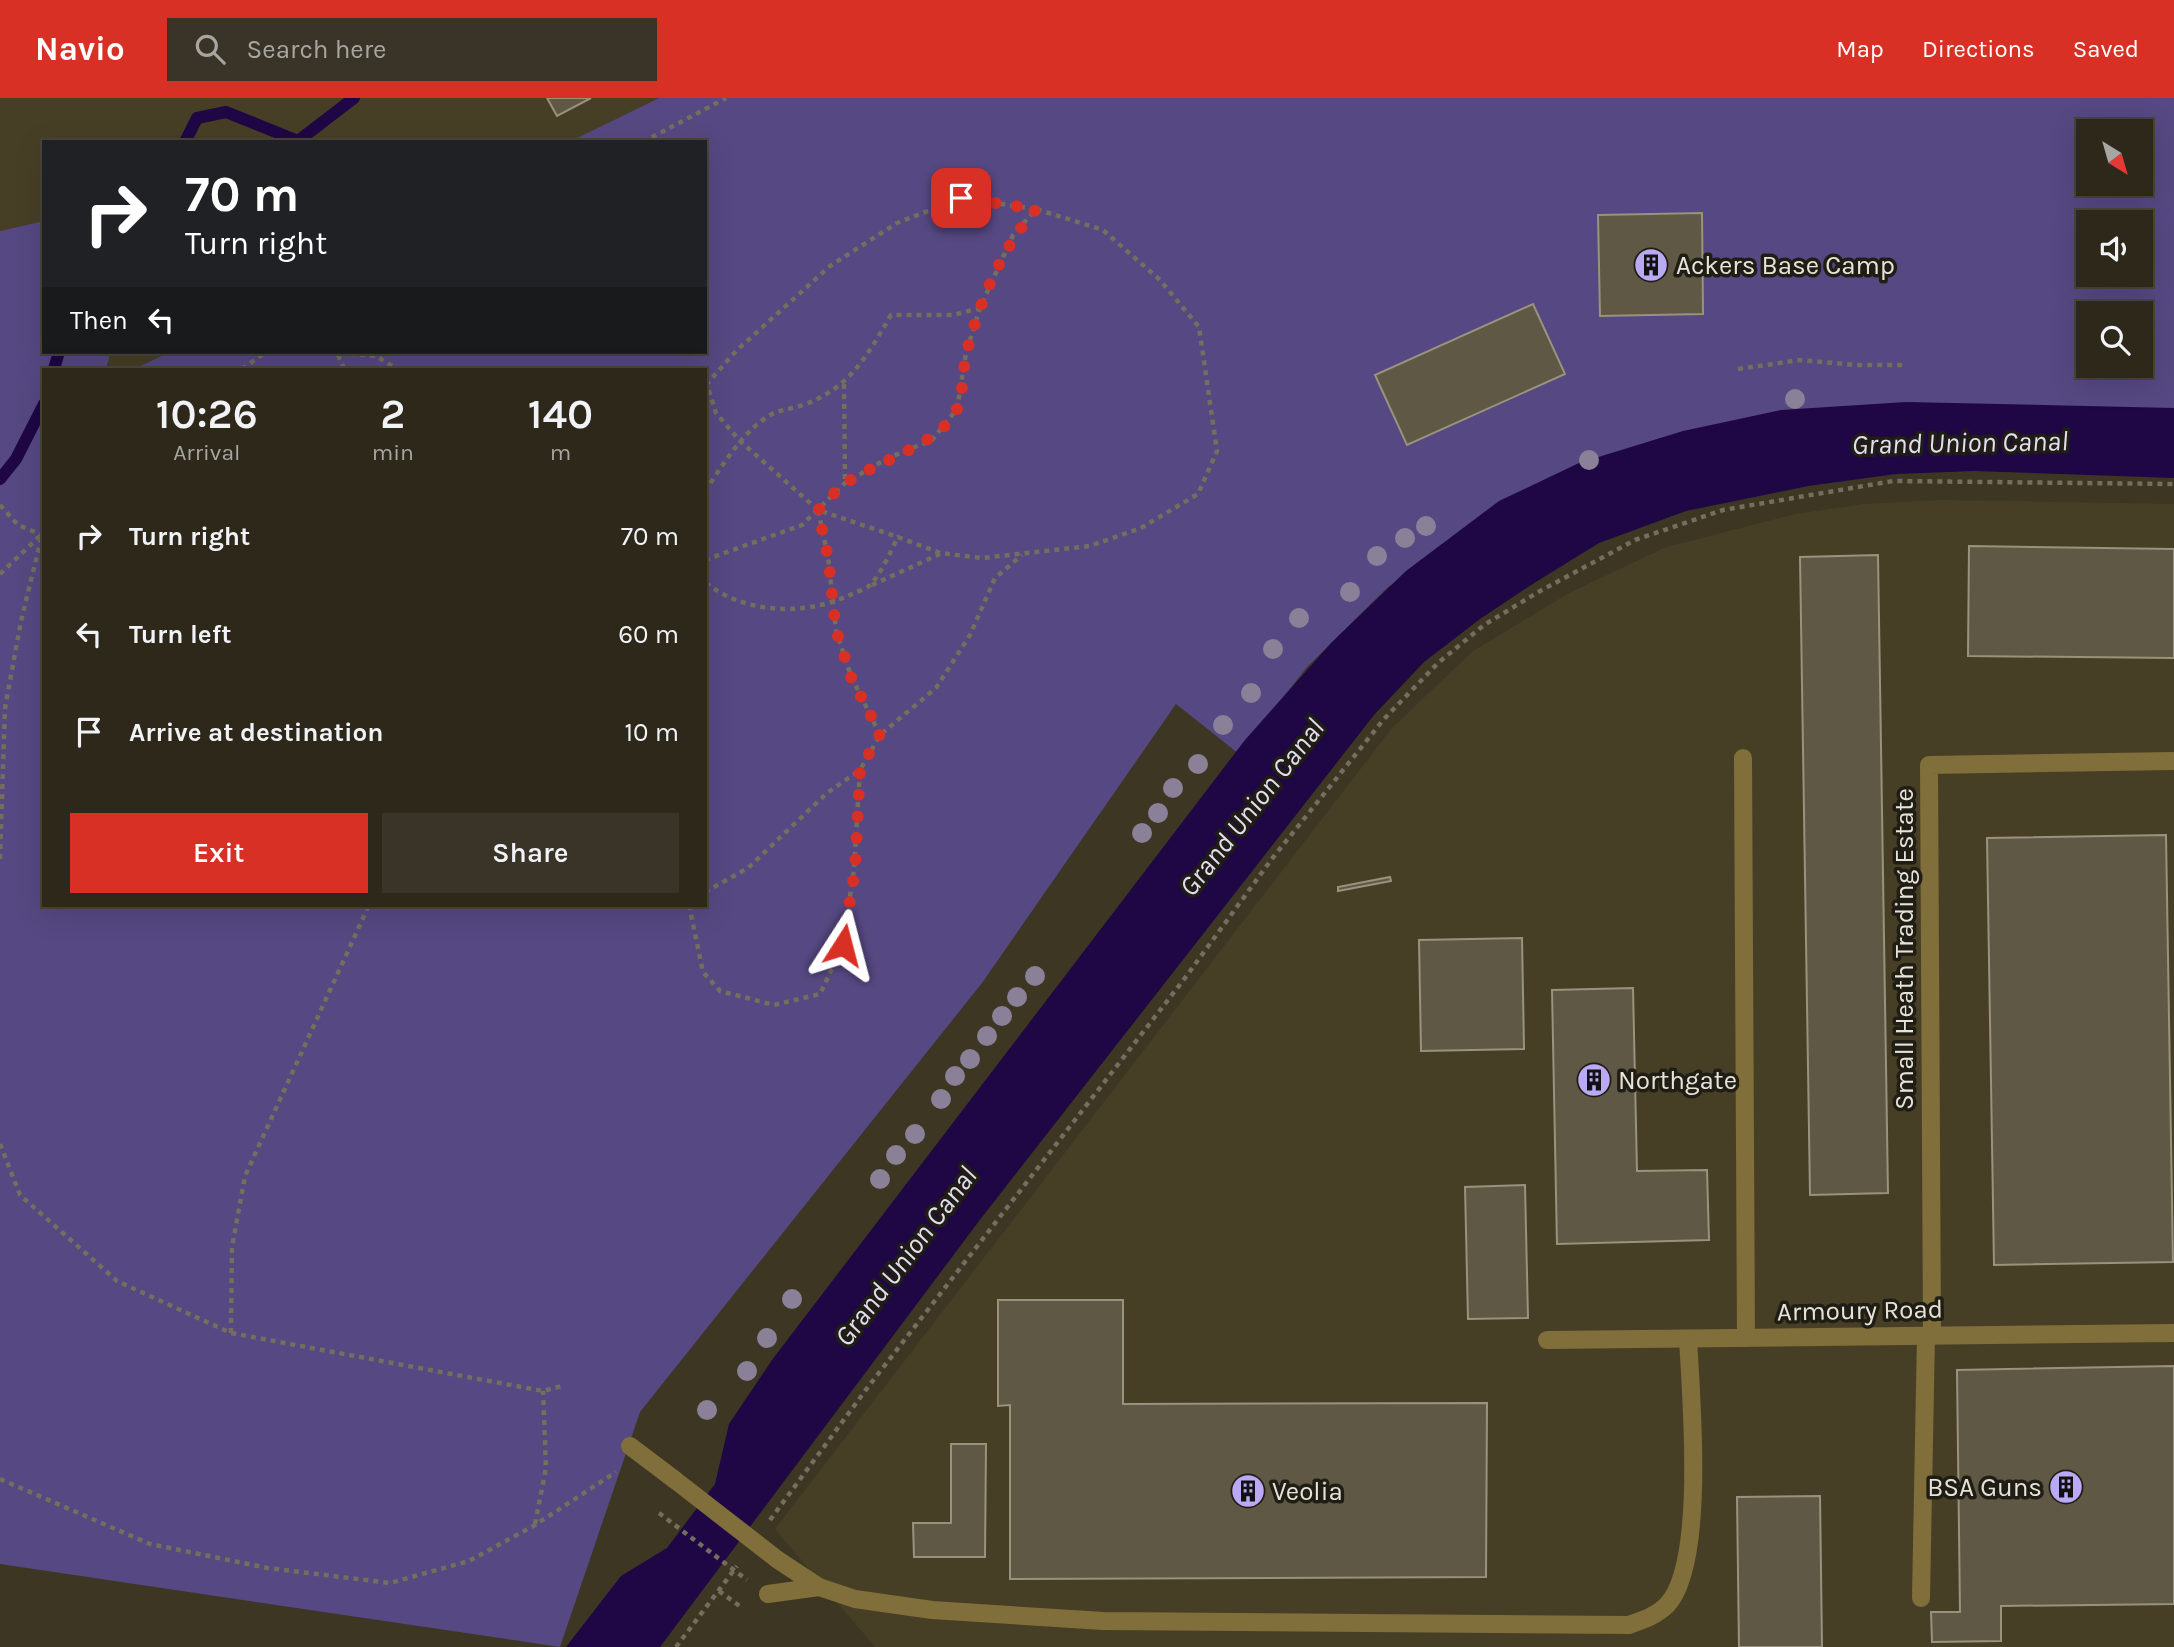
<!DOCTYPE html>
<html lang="en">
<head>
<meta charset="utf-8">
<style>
  :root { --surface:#2d281a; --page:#393427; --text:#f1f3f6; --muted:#a7a6a2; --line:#484439; --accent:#d93025 }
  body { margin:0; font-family:Karla,sans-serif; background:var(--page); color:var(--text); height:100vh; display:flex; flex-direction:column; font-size:26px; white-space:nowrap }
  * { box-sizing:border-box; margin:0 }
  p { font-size:23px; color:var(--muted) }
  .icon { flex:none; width:38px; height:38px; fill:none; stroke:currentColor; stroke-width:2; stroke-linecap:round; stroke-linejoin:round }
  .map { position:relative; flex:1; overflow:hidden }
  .panel { position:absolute; left:42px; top:270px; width:665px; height:539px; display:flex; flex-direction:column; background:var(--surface); border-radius:0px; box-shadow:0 7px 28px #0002,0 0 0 2px var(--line) }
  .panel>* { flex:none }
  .banner { position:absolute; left:42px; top:42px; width:665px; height:214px; border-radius:0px; box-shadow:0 7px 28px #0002,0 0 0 2px var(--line); background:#202124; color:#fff; overflow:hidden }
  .needle { width:46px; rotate:143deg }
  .controls { position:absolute; left:2076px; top:21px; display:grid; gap:14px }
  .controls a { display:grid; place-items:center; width:77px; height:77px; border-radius:0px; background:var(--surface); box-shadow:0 7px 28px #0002,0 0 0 2px var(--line); font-size:35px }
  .pin { position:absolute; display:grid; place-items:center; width:60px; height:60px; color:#fff; margin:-30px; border-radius:14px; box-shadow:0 4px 10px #0006 }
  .me { position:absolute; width:77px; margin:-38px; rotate:9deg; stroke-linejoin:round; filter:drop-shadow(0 0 5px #0008) }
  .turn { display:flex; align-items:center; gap:24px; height:147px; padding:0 28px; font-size:32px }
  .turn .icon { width:91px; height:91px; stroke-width:2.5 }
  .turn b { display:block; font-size:49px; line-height:60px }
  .then { display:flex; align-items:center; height:66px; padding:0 28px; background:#0003; gap:14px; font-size:26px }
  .eta { display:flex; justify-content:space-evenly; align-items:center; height:119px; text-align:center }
  .eta b { font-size:42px; font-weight:600; line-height:49px }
  .button { display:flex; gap:14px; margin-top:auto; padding:14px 28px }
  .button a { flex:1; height:80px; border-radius:0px; background:var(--accent); color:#fff; font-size:28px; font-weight:600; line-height:80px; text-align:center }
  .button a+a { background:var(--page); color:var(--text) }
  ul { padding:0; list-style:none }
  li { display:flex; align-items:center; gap:21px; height:98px; padding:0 28px }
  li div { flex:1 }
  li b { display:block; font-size:26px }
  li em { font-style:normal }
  header { display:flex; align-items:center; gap:42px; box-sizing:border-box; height:98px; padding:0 35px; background:var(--accent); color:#fff }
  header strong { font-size:33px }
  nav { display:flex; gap:38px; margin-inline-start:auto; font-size:24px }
  .search { width:490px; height:63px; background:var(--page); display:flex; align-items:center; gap:18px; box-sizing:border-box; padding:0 24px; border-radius:0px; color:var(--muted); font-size:26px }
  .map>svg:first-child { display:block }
  .built { fill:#473f25 }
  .green { fill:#564882; fill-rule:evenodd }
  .water { fill:#1e0744 }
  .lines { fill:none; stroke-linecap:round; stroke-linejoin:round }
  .stream { stroke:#1e0744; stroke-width:12 }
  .building { fill:#5f5845; stroke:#99927d; stroke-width:2 }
  .path { stroke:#736e5d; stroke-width:4.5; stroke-dasharray:5 5; stroke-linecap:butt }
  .minor { stroke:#806f3b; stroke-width:18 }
  .path-bridge { stroke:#736e5d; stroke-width:4.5; stroke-dasharray:5 5; stroke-linecap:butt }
  .minor-bridge { stroke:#806f3b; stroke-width:18 }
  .tree { fill:#8a8198 }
  .route { stroke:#d93025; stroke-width:12; stroke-dasharray:0 21.6 }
  .labels { text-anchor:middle; stroke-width:7; stroke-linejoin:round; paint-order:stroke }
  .poi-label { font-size:26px; fill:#e7e3d8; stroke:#201d15; text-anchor:start }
  .street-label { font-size:26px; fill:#e7e3d8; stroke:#201d15 }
  .water-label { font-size:28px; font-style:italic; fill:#e1def1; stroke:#201d15 }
</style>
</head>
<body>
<header>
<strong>Navio</strong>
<div class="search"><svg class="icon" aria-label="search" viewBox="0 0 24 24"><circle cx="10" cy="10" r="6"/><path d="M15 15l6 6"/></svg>Search here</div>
<nav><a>Map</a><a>Directions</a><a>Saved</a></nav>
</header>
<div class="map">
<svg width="2174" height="1549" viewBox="0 0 2174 1549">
  <rect width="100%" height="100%" fill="#3c3623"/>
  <g class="built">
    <polygon points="0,0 659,0 569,44 44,44 44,123 0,133"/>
    <polygon points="111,254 170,254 134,271 106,271"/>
    <polygon points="1939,402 2174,406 2174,1549 875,1549 775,1431 1392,630 1473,553 1569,495 1666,449 1796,416 1864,406"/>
  </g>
  <path class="green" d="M 659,0 L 2174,0 L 2174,320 L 1524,404 L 1388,489 L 1307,569 L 1239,656 L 1176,606 L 982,885 L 640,1314 L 560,1549 L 0,1466 L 0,133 L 44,123 L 44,254 L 111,254 L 106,271 L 44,271 L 44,807 L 705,807 L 705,271 L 134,271 L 170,254 L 705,254 L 705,44 L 569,44 ZM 2088,33 L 2140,33 L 2140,86 L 2088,86 ZM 2088,124 L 2140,124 L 2140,177 L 2088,177 ZM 2088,215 L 2140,215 L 2140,268 L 2088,268 Z"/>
  <polygon class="water" points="1906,304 2174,310 2174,380 1974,373 1896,376 1808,388 1686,413 1599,445 1531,487 1480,521 1424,564 1374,617 979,1123 660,1549 566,1549 621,1478 667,1450 715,1386 729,1326 772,1262 1245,642 1331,545 1406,473 1499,403 1579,365 1683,333 1781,312"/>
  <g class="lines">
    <g class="stream">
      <polyline points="185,44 197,20 226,14 298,43 354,0"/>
      <polyline points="54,271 59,254"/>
      <polyline points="0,381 16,361 44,306"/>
    </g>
  </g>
  <g class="building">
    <polygon points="547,0 591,0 557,18"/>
    <polygon points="1702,115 1703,216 1600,218 1598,117"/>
    <polygon points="1533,206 1565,276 1407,347 1375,277"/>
    <polygon points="1969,448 2174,451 2174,560 1968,558"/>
    <polygon points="1878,457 1888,1095 1810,1097 1800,459"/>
    <polygon points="2166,737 2173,1164 1994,1167 1987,740"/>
    <polygon points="1390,779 1391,783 1338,793 1338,789"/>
    <polygon points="1522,840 1524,951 1421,953 1419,842"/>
    <polygon points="1633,890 1637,1073 1707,1072 1709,1142 1557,1146 1552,892"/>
    <polygon points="1525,1087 1528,1220 1468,1221 1465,1089"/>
    <polygon points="998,1202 1123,1202 1123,1306 1487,1305 1486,1479 1010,1481 1010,1307 998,1308"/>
    <polygon points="2174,1268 2174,1506 2001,1508 2001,1543 1932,1544 1931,1514 1960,1514 1957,1272"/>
    <polygon points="951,1346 986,1346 985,1459 914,1459 913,1425 951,1425"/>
    <polygon points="1820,1398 1822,1549 1739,1549 1737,1399"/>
  </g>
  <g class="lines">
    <g class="path">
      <polyline points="643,44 726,0"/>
      <polyline points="330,254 376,258 397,271"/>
      <polyline points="338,257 344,271"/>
      <polyline points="242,271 266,254"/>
      <polyline points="1738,271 1800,262 1857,267 1907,267"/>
      <polyline points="844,286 845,384"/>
      <path d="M 705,393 C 724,366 743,332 772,316 C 781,311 793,311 803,307 C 850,290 867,258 891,217 L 953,217 L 980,210 L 1013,137 L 1036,111 L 1103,132 L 1160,182 L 1199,229 L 1217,353 L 1198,396 L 1141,430 L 1090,448 L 982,460 L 940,455 L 898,439 C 890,454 882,474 871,486 C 867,491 858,493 852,496 C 807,518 745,517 705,484"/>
      <polyline points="0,407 18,427 42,437"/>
      <polyline points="818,412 740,343 716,315 707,286 736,253 830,168 897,125 961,100 1035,111"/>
      <polyline points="705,462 802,427 845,385 888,360 932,342 957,311 966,255 980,210"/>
      <polyline points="0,476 44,434"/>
      <polyline points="872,487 940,456"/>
      <polyline points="880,637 851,578 836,532 828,459 818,412 898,439"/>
      <polyline points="0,761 5,610 21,523 42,437"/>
      <polyline points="705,794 748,770 827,695 860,672"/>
      <polyline points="689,807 703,874 720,893 774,907 820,896 843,847 854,771 860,672 880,637 936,590 970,537 995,480 1022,457"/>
      <polyline points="0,1046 20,1097 117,1183 231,1235 543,1293 562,1288"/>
      <polyline points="231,1235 232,1149 245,1078 369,807"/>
      <polyline points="0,1381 150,1446 268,1470 390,1485 469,1463 535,1427 616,1374"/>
      <polyline points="770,1422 868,1289 1185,880 1271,762 1384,621 1438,565 1484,527 1540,493 1635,442 1723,412 1893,383 2174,386"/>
      <polyline points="535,1426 546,1370 543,1293"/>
      <polyline points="719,1493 741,1509"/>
      <polyline points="676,1549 737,1468"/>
    </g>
    <g class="minor">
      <polyline points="1743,660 1746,1240"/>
      <polyline points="1932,1237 1929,667 2174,663"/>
      <polyline points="1547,1242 2174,1235"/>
      <polyline points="630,1348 675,1382"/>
      <path d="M 778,1462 L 819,1489 L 855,1501 L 932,1512 L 1103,1523 L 1629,1527 C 1643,1522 1656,1518 1667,1507 C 1706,1466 1691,1298 1688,1241"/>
      <polyline points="768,1496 819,1489"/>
      <polyline points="1921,1500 1926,1237"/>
    </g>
    <polyline class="path-bridge" points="659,1415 747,1482"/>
    <polyline class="minor-bridge" points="675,1382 778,1462"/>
  </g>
  <g class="tree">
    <circle cx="1795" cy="301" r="10"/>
    <circle cx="1589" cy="362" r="10"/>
    <circle cx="1426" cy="428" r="10"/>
    <circle cx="1405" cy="440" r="10"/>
    <circle cx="1377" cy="458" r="10"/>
    <circle cx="1350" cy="494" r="10"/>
    <circle cx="1299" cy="520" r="10"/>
    <circle cx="1273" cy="551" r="10"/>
    <circle cx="1251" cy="595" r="10"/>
    <circle cx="1223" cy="627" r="10"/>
    <circle cx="1198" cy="666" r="10"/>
    <circle cx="1173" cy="690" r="10"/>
    <circle cx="1158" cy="715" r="10"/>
    <circle cx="1142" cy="735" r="10"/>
    <circle cx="1035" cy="878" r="10"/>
    <circle cx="1017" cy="899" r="10"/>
    <circle cx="1002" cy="918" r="10"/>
    <circle cx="987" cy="938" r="10"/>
    <circle cx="970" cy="961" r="10"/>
    <circle cx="955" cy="978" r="10"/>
    <circle cx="941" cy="1001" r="10"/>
    <circle cx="915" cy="1036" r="10"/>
    <circle cx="896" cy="1057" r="10"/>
    <circle cx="880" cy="1081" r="10"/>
    <circle cx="792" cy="1201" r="10"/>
    <circle cx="767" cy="1240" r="10"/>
    <circle cx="747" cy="1273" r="10"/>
    <circle cx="707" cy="1312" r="10"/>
  </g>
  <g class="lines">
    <path class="route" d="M 843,847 L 855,771 L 860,672 L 880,636 L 851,579 L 836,532 L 828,459 L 818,412 C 828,403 837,390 849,383 C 880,363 943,344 957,311 C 964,293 962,271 967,253 C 980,202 1002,150 1036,111 L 961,100"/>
  </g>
  <defs>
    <g id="building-disc" transform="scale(1.75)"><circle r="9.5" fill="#baaaf6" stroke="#201d15"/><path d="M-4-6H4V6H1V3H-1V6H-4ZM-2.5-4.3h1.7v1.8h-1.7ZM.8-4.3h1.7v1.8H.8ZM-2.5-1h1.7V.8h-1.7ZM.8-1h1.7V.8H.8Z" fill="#111"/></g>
  </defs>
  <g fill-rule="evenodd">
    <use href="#building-disc" x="1651" y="167"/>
    <use href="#building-disc" x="1594" y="982"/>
    <use href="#building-disc" x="2066" y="1389"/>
    <use href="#building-disc" x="1248" y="1393"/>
  </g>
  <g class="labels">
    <g class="poi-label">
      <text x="1676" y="176">Ackers Base Camp</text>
      <text x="1618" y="991">Northgate</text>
      <text x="2042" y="1398" text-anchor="end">BSA Guns</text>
      <text x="1272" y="1402">Veolia</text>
    </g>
    <g class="street-label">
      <text transform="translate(1904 851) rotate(-90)" y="9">Small Heath Trading Estate</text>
      <text transform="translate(1860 1212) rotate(-1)" y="9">Armoury Road</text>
    </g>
    <g class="water-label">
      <text transform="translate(1960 344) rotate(-1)" y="10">Grand Union Canal</text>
      <text transform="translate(1251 709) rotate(-52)" y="10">Grand Union Canal</text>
      <text transform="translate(905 1158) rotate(-53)" y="10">Grand Union Canal</text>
    </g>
  </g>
</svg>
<div class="controls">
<a><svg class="needle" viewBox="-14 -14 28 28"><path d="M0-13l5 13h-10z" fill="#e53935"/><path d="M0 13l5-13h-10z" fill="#a7a6a2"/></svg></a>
<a><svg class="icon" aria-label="sound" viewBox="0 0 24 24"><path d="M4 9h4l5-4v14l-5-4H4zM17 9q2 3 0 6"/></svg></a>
<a><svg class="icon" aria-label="search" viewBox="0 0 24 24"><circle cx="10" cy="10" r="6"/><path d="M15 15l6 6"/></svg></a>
</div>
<div class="pin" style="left:961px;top:100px;background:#d93025"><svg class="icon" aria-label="arrive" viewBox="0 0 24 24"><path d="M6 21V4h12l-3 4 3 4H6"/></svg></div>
<svg class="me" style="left:843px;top:847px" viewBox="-20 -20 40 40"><path d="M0-17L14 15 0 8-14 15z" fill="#d93025" stroke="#fff" stroke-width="4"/></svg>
<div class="banner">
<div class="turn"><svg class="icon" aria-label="right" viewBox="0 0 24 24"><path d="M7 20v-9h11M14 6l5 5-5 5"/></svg><div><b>70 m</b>Turn right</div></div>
<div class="then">Then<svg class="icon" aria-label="left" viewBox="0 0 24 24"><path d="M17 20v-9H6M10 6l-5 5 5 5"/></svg></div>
</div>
<section class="panel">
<div class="eta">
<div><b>10:26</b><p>Arrival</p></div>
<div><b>2</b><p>min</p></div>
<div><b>140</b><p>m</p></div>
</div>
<ul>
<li><svg class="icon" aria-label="right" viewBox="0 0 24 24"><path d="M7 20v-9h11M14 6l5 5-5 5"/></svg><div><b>Turn right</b></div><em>70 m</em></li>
<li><svg class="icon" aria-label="left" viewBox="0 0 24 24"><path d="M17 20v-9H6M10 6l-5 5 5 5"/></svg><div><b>Turn left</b></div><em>60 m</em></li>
<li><svg class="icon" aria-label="arrive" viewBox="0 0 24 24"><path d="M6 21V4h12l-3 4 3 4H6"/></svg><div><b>Arrive at destination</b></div><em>10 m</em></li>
</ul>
<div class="button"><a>Exit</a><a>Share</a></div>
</section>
</div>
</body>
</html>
